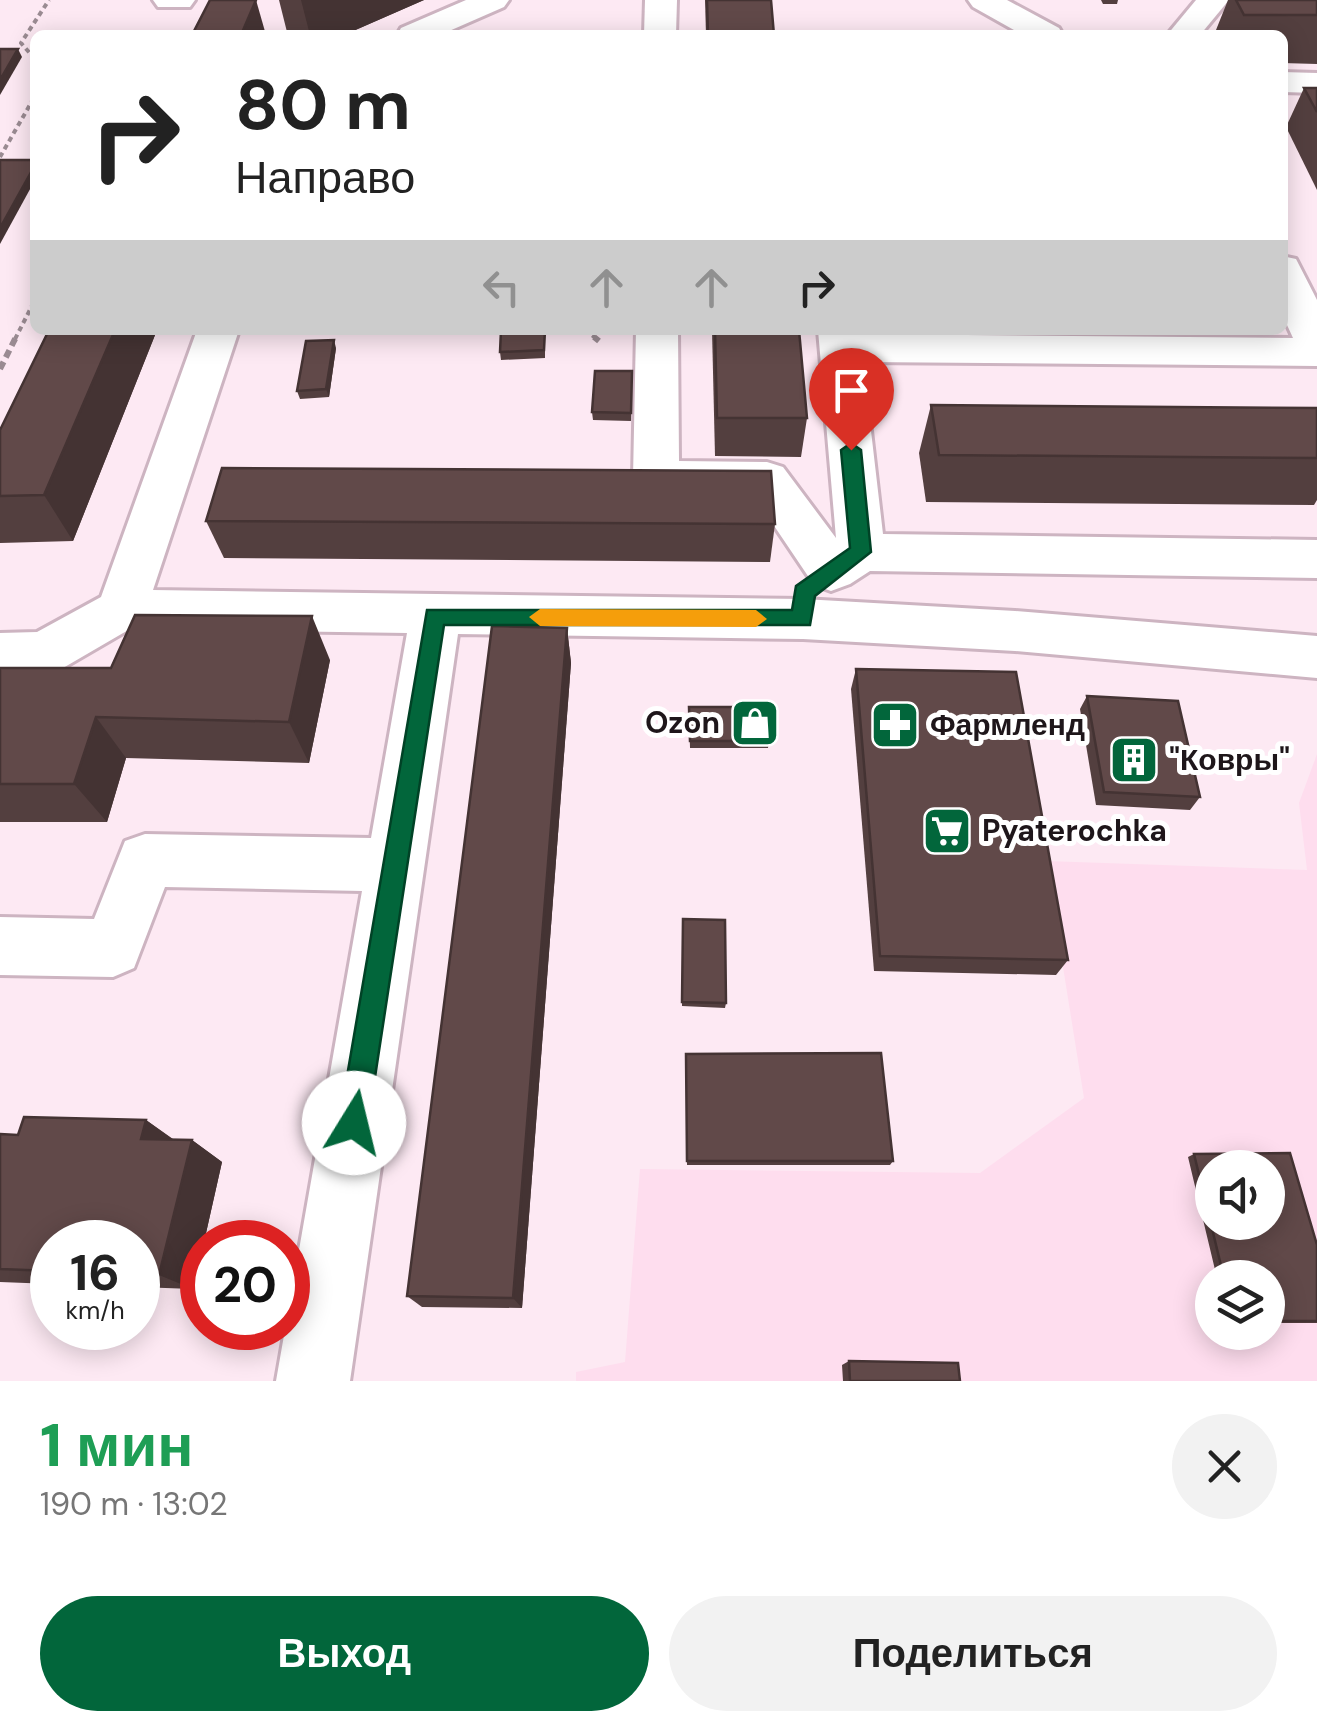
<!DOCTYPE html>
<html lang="ru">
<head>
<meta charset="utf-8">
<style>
  :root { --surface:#fff; --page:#f2f2f2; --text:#222; --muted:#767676; --accent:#02663b }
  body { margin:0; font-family:"DM Sans",sans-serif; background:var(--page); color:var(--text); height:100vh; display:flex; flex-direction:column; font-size:38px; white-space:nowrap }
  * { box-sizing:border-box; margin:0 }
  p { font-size:32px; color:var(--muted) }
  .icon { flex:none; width:55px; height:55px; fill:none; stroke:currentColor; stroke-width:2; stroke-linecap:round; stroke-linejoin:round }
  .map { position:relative; height:1381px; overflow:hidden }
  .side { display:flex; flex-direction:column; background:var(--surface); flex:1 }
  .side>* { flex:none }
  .top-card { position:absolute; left:30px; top:30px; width:1258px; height:305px; border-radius:15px; box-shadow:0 5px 25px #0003; background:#fff; color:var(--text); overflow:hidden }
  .controls { position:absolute; left:1195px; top:1150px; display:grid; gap:20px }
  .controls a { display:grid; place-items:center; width:90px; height:90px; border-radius:50%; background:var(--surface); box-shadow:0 5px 25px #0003; font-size:50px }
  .speed { position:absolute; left:30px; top:1220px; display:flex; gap:20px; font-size:50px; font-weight:700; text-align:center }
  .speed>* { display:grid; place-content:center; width:130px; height:130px; border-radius:50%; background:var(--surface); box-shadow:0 5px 25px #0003; line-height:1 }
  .speed small { font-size:25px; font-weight:400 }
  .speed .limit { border:15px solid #d22; background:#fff; color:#111 }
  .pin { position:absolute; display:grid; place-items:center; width:85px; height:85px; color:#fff; margin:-102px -42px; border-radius:50% 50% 50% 0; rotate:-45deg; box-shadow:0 0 10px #0007 }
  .pin .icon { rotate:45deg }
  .me { position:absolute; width:110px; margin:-55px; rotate:9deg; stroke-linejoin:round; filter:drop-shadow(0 0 8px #0008) }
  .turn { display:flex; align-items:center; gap:35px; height:210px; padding:0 40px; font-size:45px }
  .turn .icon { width:130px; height:130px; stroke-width:2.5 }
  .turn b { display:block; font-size:70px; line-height:85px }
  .lanes { display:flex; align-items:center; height:95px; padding:0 40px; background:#0003; justify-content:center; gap:50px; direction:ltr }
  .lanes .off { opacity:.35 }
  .round { display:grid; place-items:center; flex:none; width:105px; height:105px; border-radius:52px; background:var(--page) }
  .head { display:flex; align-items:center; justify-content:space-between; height:170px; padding:0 40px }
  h1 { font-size:60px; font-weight:800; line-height:75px; color:#1e9e55 }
  .action { display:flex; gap:20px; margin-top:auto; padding:20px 40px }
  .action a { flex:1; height:115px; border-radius:60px; background:var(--accent); color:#fff; font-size:40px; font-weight:800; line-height:115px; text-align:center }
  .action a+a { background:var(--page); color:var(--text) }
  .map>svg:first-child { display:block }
  .built { fill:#feddee; fill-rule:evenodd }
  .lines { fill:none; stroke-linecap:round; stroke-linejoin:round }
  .minor-casing { stroke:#cdb4c1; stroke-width:6 }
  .path-far1 { stroke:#9a8b92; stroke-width:4; stroke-dasharray:5 4; stroke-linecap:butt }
  .path { stroke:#9a8b92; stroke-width:6; stroke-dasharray:8 5; stroke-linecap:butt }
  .minor { fill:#fff; fill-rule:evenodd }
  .wall { fill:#533f3f }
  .shaded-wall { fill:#433 }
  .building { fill:#614949; stroke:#433; stroke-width:2.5; fill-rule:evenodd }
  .route { fill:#02663b; stroke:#014226; stroke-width:2.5 }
  .slow { fill:#f59e0b }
  .labels { text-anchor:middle; stroke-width:10; stroke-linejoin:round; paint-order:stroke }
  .poi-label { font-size:30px; font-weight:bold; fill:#1e161a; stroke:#fff; text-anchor:start }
</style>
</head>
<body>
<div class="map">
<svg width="1317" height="1381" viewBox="0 0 1317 1381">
  <rect width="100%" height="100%" fill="#fde9f3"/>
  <path class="built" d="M 1317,754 L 1317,1381 L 576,1381 L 576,1372 L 625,1362 L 640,1169 L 980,1173 L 1084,1098 L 1046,861 L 1307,870 L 1299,803 ZM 1212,1168 L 1268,1168 L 1268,1222 L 1212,1222 ZM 1212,1278 L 1268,1278 L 1268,1332 L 1212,1332 Z"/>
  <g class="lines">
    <g class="minor-casing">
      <g id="minor">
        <polygon points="153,0 195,0 190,7 158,7"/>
        <polygon points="466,0 509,0 504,7 440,35 397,35 401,28"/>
        <polygon points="645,0 677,0 676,35 644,35"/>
        <polygon points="968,0 1007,0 1059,28 1063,35 1023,35 973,7"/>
        <polygon points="1196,0 1229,0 1200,35 1167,35"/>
        <polygon points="1282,72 1317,73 1317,93 1282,92"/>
        <polygon points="1282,256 1296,259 1317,300 1317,366 863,362 883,534 1317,540 1317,578 870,571 850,584 831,591 814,585 754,496 656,495 640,490 633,478 636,330 678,330 679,461 767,462 783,467 836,538 818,330 860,330 860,334 1293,338 1282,314"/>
        <polygon points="197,330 239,330 153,590 803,599 1015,611 1317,636 1317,678 1015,651 803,639 458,634 350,1381 276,1381 362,891 165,887 134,968 113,977 0,975 0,917 94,919 125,841 145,834 371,838 407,633 130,629 63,668 45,674 0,675 0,633 37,632 101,597"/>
      </g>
    </g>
    <g class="path-far1">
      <polyline points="35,59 21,43 49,0"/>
      <polyline points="0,157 35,96"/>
      <polyline points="585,330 597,339"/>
      <polyline points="15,339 35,300"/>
    </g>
    <g class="path">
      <polyline points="594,337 599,341"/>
      <polyline points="0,369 16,337"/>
    </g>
    <use href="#minor" class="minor"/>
  </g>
  <g class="wall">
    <polygon points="279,0 424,0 344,35 291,35 287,32"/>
    <polygon points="705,0 771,0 774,35 706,35"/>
    <polygon points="1101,0 1118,0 1117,4 1103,4"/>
    <polygon points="1228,0 1317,0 1317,64 1282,63 1282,35 1214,35"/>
    <polygon points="1304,88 1317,88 1317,190 1286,127"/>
    <polygon points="49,330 157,330 73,541 0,543 0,430"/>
    <polygon points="545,330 545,358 501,360 500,352"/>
    <polygon points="712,330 799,330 807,418 801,457 715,456"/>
    <polygon points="336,348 329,397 300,399 297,391"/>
    <polygon points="632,371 631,421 593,420 592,412"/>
    <polygon points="931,405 1317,408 1317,500 1314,505 926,502 919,453"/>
    <polygon points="206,521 775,524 770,562 224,558"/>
    <polygon points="567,628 571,663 522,1308 422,1307 407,1296"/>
    <polygon points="330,660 309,763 126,758 107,822 0,822 0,668 111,668"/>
    <polygon points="856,669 1068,960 1056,975 874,971 851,689"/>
    <polygon points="1087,696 1200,797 1190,810 1096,805 1080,709"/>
    <polygon points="689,707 769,741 768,748 690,748"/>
    <polygon points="683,919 726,1003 725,1008 682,1006"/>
    <polygon points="686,1054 893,1161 890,1165 687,1165"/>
    <polygon points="146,1120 173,1139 192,1140 222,1162 204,1242 202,1242 193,1289 138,1287 138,1242 52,1242 52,1284 0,1282 0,1134 18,1135"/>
    <polygon points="1194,1154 1317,1245 1317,1323 1268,1323 1268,1278 1217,1278 1188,1157"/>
    <polygon points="849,1361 960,1381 843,1381 842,1365"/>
  </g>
  <g class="shaded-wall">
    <polygon points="256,0 266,35 241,35"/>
    <polygon points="301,0 424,0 344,35 310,35"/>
    <polygon points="18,49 22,57 0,95 0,80"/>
    <polygon points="35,165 35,180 0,244 0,228"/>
    <polygon points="115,330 157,330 73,541 44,495"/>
    <polygon points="334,340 336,348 329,397 326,389"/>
    <polygon points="312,616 330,660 309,763 289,722"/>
    <polygon points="567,628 571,663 522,1308 513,1298"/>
    <polygon points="96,717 126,758 107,822 74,784"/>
    <polygon points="146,1120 179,1144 141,1139"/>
    <polygon points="192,1140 222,1162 204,1242 202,1242 193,1289 159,1275"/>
  </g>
  <g class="building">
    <polygon points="210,0 256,0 241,35 192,35"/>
    <polygon points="707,0 771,0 774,35 708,35"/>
    <polygon points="1236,0 1317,0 1317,15 1244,15"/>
    <polygon points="0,49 18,49 0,80"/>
    <polygon points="1304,88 1317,88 1317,112"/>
    <polygon points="0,160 35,160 35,165 0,228"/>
    <polygon points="49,330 115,330 44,495 0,496 0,430"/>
    <polygon points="501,330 545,330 544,350 500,352"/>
    <polygon points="715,330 799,330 807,418 717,418"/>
    <polygon points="334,340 326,389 297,391 306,341"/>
    <polygon points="595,371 632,371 631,413 592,412"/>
    <polygon points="931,405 1317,408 1317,458 939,455"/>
    <polygon points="222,468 771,471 775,524 206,521"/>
    <polygon points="135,615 312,616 289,722 96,717 74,784 0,784 0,668 111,668"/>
    <polygon points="492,626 567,628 513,1298 407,1296"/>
    <polygon points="856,669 1016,672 1068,960 880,956"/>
    <polygon points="1087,696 1178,701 1200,797 1104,792"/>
    <polygon points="689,707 767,707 769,741 690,741"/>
    <polygon points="683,919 725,920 726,1003 682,1002"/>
    <polygon points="881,1053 893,1161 687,1161 686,1054"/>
    <polygon points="24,1117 146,1120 141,1139 192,1140 159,1275 138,1274 138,1242 52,1242 52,1271 0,1269 0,1134 18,1135"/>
    <path d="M 1290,1153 L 1317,1245 L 1317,1321 L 1268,1321 L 1268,1278 L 1224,1278 L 1194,1154 ZM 1212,1168 L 1268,1168 L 1268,1222 L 1212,1222 Z"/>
    <polygon points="849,1361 958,1363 960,1381 850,1381"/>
  </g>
  <polygon class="route" points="851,443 861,450 871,552 815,596 810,625 444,625 368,1123 364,1133 354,1137 343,1133 339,1123 427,610 792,610 796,586 850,548 841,450"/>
  <polygon class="slow" points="540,609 756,610 767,619 756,627 540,626 529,617"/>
  <defs>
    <g id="shop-square" transform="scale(2.5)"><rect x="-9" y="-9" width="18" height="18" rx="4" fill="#02663b" stroke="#fff"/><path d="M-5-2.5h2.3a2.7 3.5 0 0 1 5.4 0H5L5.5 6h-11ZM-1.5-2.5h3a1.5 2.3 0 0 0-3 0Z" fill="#fff"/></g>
    <g id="pharmacy-square" transform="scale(2.5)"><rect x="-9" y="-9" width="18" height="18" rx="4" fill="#02663b" stroke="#fff"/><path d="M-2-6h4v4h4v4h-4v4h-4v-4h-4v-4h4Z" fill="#fff"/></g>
    <g id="building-square" transform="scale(2.5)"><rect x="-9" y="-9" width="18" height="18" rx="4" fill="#02663b" stroke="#fff"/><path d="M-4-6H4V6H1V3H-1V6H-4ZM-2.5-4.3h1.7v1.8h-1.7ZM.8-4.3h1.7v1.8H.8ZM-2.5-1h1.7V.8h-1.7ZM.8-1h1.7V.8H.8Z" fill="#fff"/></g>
    <g id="supermarket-square" transform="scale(2.5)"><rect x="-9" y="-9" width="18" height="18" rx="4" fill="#02663b" stroke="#fff"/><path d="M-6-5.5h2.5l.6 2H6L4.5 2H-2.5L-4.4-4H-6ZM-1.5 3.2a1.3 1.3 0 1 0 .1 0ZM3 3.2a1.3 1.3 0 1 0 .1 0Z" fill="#fff"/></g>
  </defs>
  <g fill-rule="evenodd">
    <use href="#shop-square" x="755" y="723"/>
    <use href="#pharmacy-square" x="895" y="725"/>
    <use href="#building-square" x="1134" y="760"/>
    <use href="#supermarket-square" x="947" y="831"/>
  </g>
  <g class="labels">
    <g class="poi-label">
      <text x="720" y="733" text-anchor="end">Ozon</text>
      <text x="930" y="735">Фармленд</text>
      <text x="1169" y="770">"Ковры"</text>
      <text x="982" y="841">Pyaterochka</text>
    </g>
  </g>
</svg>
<div class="controls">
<a><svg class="icon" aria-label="sound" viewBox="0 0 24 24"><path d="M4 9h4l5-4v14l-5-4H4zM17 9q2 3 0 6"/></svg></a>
<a><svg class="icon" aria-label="layers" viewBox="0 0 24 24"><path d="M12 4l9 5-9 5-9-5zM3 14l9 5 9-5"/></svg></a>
</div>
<div class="speed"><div>16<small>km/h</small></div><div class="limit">20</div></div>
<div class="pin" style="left:851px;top:450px;background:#d93025"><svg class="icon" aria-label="arrive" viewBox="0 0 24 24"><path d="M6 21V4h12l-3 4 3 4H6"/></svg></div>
<svg class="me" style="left:354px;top:1123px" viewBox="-20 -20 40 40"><circle r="19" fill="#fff"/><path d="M0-13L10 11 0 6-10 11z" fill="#02663b"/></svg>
<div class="top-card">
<div class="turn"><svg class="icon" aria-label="right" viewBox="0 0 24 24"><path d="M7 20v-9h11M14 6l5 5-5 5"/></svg><div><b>80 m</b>Направо</div></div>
<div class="lanes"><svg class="icon off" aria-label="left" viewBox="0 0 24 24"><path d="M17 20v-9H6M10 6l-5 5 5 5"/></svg><svg class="icon off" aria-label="ahead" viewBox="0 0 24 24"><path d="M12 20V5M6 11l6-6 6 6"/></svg><svg class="icon off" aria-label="ahead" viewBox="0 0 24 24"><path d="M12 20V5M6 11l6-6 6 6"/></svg><svg class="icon" aria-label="right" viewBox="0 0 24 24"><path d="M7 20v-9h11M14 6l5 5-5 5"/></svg></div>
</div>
</div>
<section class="side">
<div class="head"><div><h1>1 мин</h1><p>190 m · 13:02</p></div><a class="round"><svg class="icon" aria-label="close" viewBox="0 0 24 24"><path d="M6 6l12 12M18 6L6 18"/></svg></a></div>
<div class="action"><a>Выход</a><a>Поделиться</a></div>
</section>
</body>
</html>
